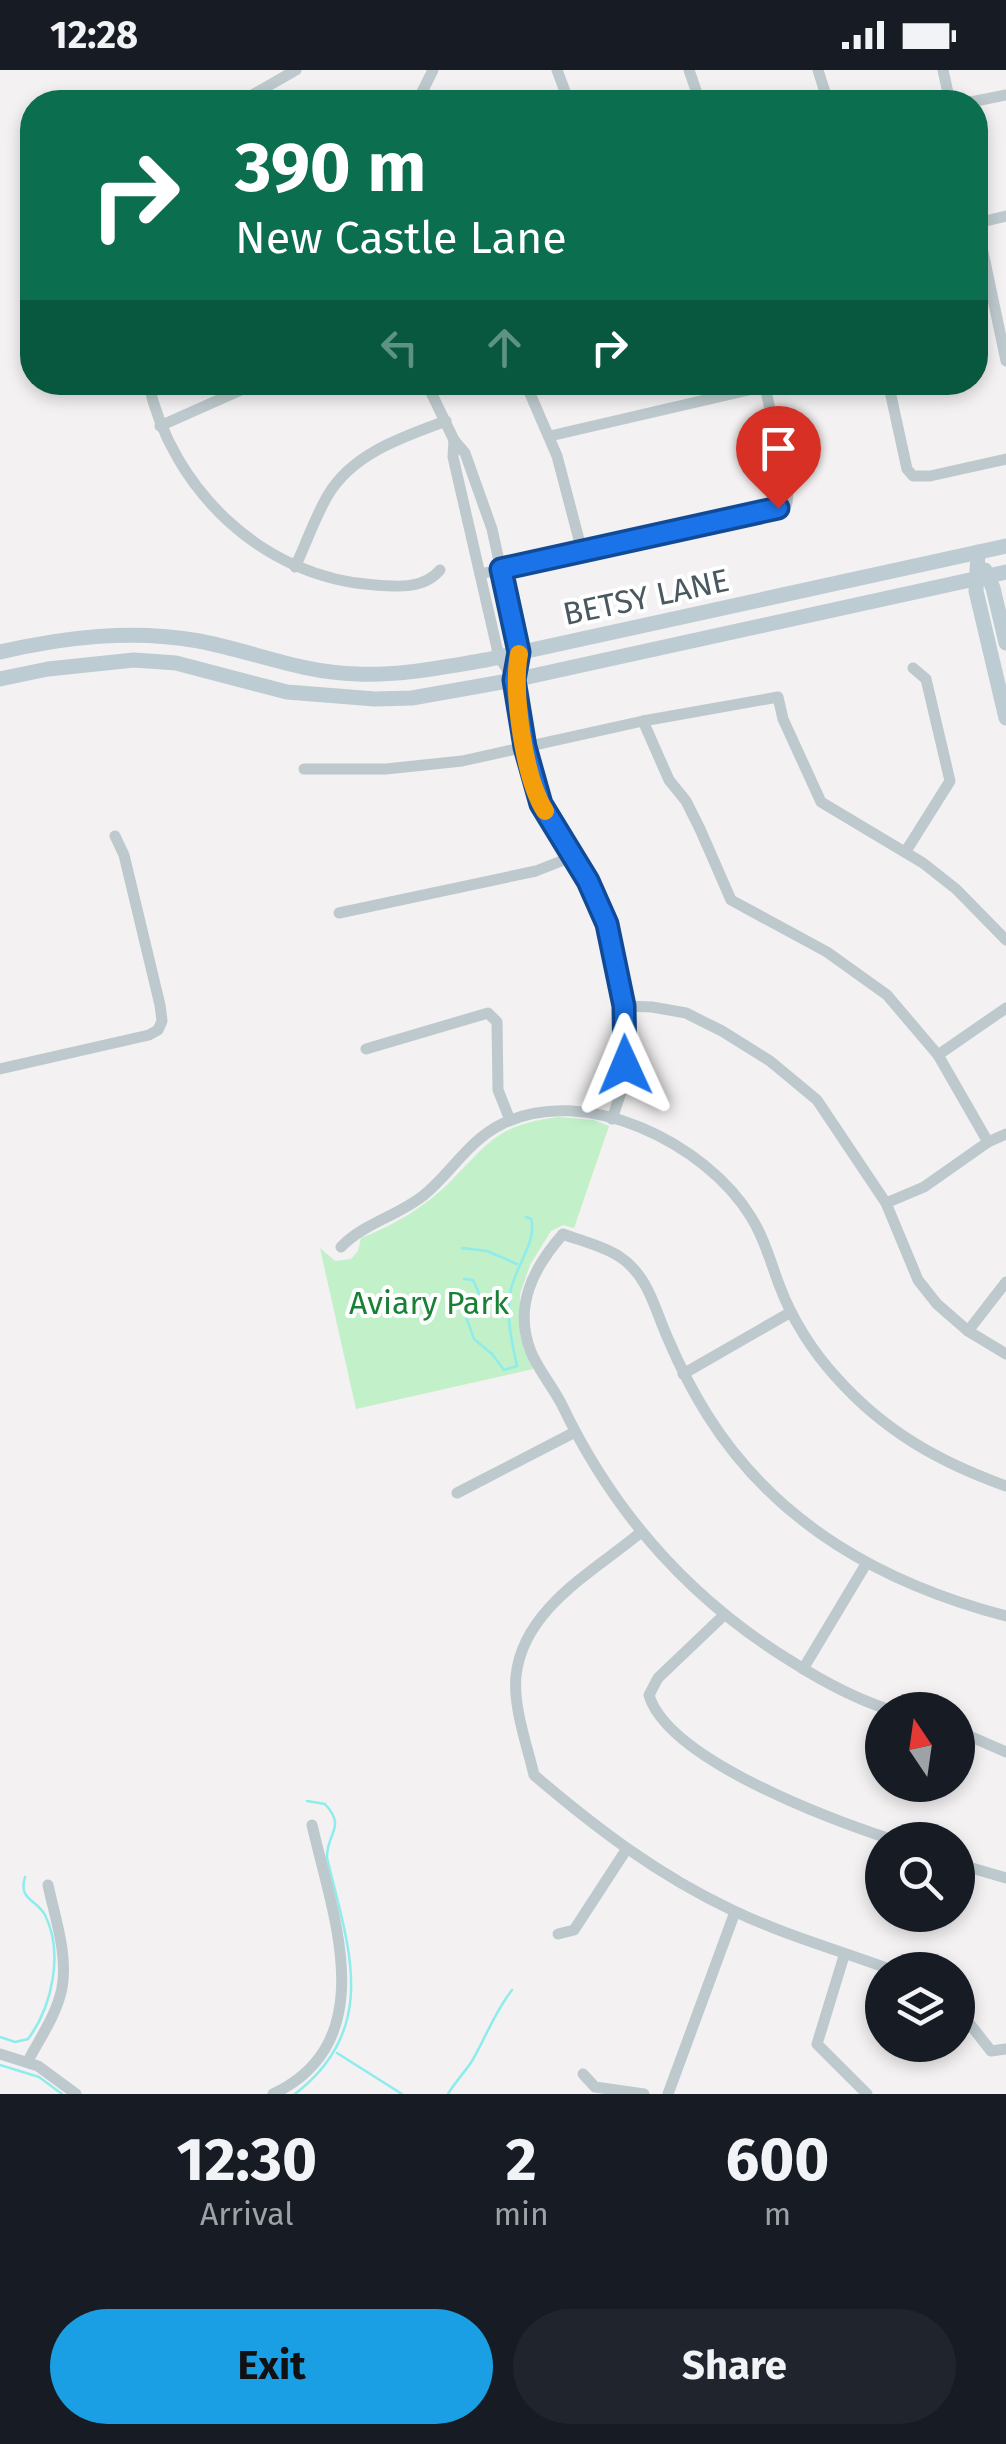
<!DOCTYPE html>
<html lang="en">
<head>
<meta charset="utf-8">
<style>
  :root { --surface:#171b24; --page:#20242c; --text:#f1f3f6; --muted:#9ea1a6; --accent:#1a9ee4 }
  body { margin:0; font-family:"Fira Sans",sans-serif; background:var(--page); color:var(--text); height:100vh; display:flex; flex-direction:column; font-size:38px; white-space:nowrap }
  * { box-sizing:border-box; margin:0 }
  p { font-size:32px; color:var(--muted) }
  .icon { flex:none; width:55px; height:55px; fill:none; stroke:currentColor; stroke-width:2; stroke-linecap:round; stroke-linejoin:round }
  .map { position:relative; height:2024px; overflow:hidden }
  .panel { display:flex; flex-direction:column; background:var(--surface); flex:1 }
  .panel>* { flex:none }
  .banner { position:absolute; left:20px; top:20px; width:968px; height:305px; border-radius:40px; box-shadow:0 5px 15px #0003; background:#0b6e4f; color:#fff; overflow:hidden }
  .needle { width:65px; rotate:347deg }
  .controls { position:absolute; left:865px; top:1622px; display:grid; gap:20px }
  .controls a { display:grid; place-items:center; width:110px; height:110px; border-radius:50%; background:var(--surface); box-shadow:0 5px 15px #0003; font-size:50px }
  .pin { position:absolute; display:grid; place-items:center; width:85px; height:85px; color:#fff; margin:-102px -42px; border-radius:50% 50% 50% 0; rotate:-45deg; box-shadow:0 0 10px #0007 }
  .pin .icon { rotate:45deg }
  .me { position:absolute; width:110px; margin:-55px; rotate:359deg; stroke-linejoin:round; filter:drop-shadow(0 0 8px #0008) }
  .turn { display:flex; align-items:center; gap:35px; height:210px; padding:0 50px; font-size:45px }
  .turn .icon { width:130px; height:130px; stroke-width:2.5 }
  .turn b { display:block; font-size:70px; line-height:85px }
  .lanes { display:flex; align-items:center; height:95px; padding:0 50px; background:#0003; justify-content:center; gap:50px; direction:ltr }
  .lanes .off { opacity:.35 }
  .eta { display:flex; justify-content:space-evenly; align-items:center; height:170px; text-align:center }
  .eta b { font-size:60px; font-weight:700; line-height:70px }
  .primary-button { display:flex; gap:20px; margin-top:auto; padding:20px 50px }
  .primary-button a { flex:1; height:115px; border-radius:60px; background:var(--accent); color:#111; font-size:40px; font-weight:700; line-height:115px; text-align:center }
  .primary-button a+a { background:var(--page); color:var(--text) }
  .status { display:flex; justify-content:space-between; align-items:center; height:70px; padding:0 50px; background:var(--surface); direction:ltr }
  .status svg { height:28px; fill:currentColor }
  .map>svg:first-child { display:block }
  .green { fill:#c1f0c9 }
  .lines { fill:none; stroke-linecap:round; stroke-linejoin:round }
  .stream { stroke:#8eecec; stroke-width:2.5 }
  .minor { stroke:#bdc9cd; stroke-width:11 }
  .secondary { stroke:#bdccd2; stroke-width:15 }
  .route-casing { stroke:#114b97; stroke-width:25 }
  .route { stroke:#1a73e8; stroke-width:18 }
  .slow { stroke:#f59e0b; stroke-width:18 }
  .labels { text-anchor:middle; stroke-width:8; stroke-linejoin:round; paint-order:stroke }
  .street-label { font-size:32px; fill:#49595f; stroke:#fff }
  .park-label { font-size:32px; fill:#188136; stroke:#fff }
</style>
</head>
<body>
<div class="status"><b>12:28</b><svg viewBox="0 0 49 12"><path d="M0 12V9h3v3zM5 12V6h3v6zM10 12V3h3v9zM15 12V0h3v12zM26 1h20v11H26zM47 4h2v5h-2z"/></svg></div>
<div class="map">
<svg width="1006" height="2024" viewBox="0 0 1006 2024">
  <rect width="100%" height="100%" fill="#f3f1f2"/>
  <path class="green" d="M 558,1047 L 594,1050 L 609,1056 L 574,1158 L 563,1155 L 551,1161 L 530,1195 L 520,1224 L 520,1265 L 533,1299 L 356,1339 L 320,1178 L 335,1191 L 351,1189 L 358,1181 L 361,1168 C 394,1155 423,1138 448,1114 C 489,1073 496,1055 558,1047 Z"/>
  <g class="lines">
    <g class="stream">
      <polyline points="462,1178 487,1181 517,1194"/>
      <polyline points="464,1209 473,1210 482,1230 509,1235"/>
      <path d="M 461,1233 L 474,1269 L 492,1284 L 504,1300 L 517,1296 C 512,1272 506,1249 510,1224 C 513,1200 538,1171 531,1149 L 526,1147"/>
      <path d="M 0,1967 L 15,1972 L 28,1969 C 52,1937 64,1883 45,1845 C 36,1829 18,1830 25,1807"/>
      <polyline points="337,1983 402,2024"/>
      <polyline points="0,1995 39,2007 62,2024"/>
      <path d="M 295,2024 C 381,1958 348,1876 327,1788 C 326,1763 347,1758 325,1734 L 307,1731"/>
      <path d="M 448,2024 C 455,2012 465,2002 472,1991 C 486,1967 494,1943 512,1920"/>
    </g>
    <g class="minor">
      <polyline points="557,0 569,32"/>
      <polyline points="689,0 700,32"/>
      <polyline points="818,0 828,32"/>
      <polyline points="943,0 950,32"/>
      <polyline points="240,32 296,0"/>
      <polyline points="417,32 433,0"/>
      <polyline points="971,32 1006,25"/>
      <polyline points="975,144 1006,291"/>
      <polyline points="977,153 1006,146"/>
      <path d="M 148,312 C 172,420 263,508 375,515 C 398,517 424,519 440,500"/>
      <polyline points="426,312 454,370 465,383 492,459 519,582 514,610 525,677 541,734 589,811 612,872 624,936 625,983 623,1016 612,1049"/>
      <polyline points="525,312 557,386 582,481"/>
      <polyline points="888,312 907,399 913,406 930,406 1006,389"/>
      <polyline points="160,356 259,312"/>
      <polyline points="550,366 765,316"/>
      <polyline points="454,370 453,387 499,587 514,610"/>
      <path d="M 295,497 C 306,474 315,447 328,425 C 353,383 403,367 446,351"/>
      <polyline points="480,504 783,436 787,433 788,421 764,312"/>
      <polyline points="643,651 669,710 686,731 700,759 731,830 827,882 887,925 938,985 988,1072"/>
      <polyline points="304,699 386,699 462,691 643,651 778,627 783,649 821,732 923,793 956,819 1006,870"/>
      <polyline points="906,781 950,711 926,609 913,598"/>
      <polyline points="339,843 536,801 574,786"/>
      <polyline points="624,936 652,937 686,943 722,961 770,991 817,1030 886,1133 918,1210 937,1234 968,1261 1006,1284"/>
      <polyline points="366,979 488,943 497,952 498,1020 510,1050"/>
      <polyline points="938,985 1006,938"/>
      <polyline points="0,999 149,965 158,960 162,951 160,935 124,785 115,766"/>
      <polyline points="886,1133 924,1117 988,1072 1006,1064"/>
      <path d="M 341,1177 C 364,1153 398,1146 424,1125 C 451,1103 469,1070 502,1054 C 584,1013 706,1073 751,1147 C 765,1169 771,1194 780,1217 C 792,1249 813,1282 836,1307 C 884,1361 939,1392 1006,1416"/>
      <polyline points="968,1261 1006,1212"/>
      <polyline points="683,1304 791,1242"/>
      <polyline points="457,1423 575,1362"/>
      <path d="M 640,1463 C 593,1502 523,1539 516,1606 C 513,1637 527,1675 534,1705 C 596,1758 658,1805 732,1840 C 784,1865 838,1880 892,1900"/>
      <path d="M 723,1546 L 658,1608 L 649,1625 C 668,1690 832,1750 893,1770"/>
      <polyline points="803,1599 866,1494"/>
      <path d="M 890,1640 C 856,1629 824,1612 794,1593 C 690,1530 614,1444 562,1335 C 553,1317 539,1301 531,1282 C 513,1237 533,1198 563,1164 C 581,1171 604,1176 620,1187 C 649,1206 655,1241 669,1271 C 680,1297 693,1322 708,1346 C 777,1455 884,1514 1006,1546"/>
      <polyline points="958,1661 1006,1682"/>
      <polyline points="958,1794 1006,1808"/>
      <polyline points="558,1864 574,1860 626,1780"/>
      <polyline points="844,1886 817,1974 867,2024"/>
      <polyline points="958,1939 991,1981 1006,1979"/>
      <polyline points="0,1984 38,1996 76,2024"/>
      <path d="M 28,1991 C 40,1968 57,1944 62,1918 C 68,1884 55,1848 48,1815"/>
      <polyline points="583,2004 595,2017 644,2024"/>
      <path d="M 273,2024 C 383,1972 333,1846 312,1755"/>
      <polyline points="668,2024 735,1842"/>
    </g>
    <g class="secondary">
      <polyline points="978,482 976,521 1006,648"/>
      <polyline points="985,500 993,518 1006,573"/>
      <path d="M 0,582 C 65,567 132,559 199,571 C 252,581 302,603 357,604 C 400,606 443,597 486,590 L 1006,476"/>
      <polyline points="0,609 48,599 134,590 176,593 287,622 375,629 412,628 514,610 1006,502"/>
    </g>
  </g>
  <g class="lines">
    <g class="route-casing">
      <polyline id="route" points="625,995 624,936 607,854 588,811 541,734 525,677 514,610 519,582 501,499 778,438"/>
    </g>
    <use href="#route" class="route"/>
    <path class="slow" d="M 519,584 C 512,622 524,708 545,741"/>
  </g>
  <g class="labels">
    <g class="street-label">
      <text transform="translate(646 527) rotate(-12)" y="11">BETSY LANE</text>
    </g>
    <g class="park-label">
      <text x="429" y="1244">Aviary Park</text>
    </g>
  </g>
</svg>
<div class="controls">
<a><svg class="needle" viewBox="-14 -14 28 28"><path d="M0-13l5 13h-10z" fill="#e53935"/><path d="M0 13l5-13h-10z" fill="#9ea1a6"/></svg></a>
<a><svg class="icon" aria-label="search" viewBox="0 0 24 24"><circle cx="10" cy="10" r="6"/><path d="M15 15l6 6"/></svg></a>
<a><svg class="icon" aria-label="layers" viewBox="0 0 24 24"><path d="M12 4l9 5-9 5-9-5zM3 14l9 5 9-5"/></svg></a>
</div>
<div class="pin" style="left:778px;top:438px;background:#d93025"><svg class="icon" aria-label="arrive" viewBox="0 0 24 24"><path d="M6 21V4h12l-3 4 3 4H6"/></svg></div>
<svg class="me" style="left:625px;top:995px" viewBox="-20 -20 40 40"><path d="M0-17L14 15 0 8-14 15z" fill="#1a73e8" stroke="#fff" stroke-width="4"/></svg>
<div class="banner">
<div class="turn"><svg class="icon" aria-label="right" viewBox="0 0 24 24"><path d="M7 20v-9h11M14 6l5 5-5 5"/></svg><div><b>390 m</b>New Castle Lane</div></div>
<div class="lanes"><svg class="icon off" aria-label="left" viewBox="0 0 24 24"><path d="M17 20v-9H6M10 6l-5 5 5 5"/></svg><svg class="icon off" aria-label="ahead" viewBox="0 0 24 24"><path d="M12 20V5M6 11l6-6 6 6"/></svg><svg class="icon" aria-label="right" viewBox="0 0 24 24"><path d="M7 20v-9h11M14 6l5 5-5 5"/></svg></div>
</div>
</div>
<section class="panel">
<div class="eta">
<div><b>12:30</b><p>Arrival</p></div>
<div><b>2</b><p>min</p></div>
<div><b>600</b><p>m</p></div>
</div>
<div class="primary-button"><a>Exit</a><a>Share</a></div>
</section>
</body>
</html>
